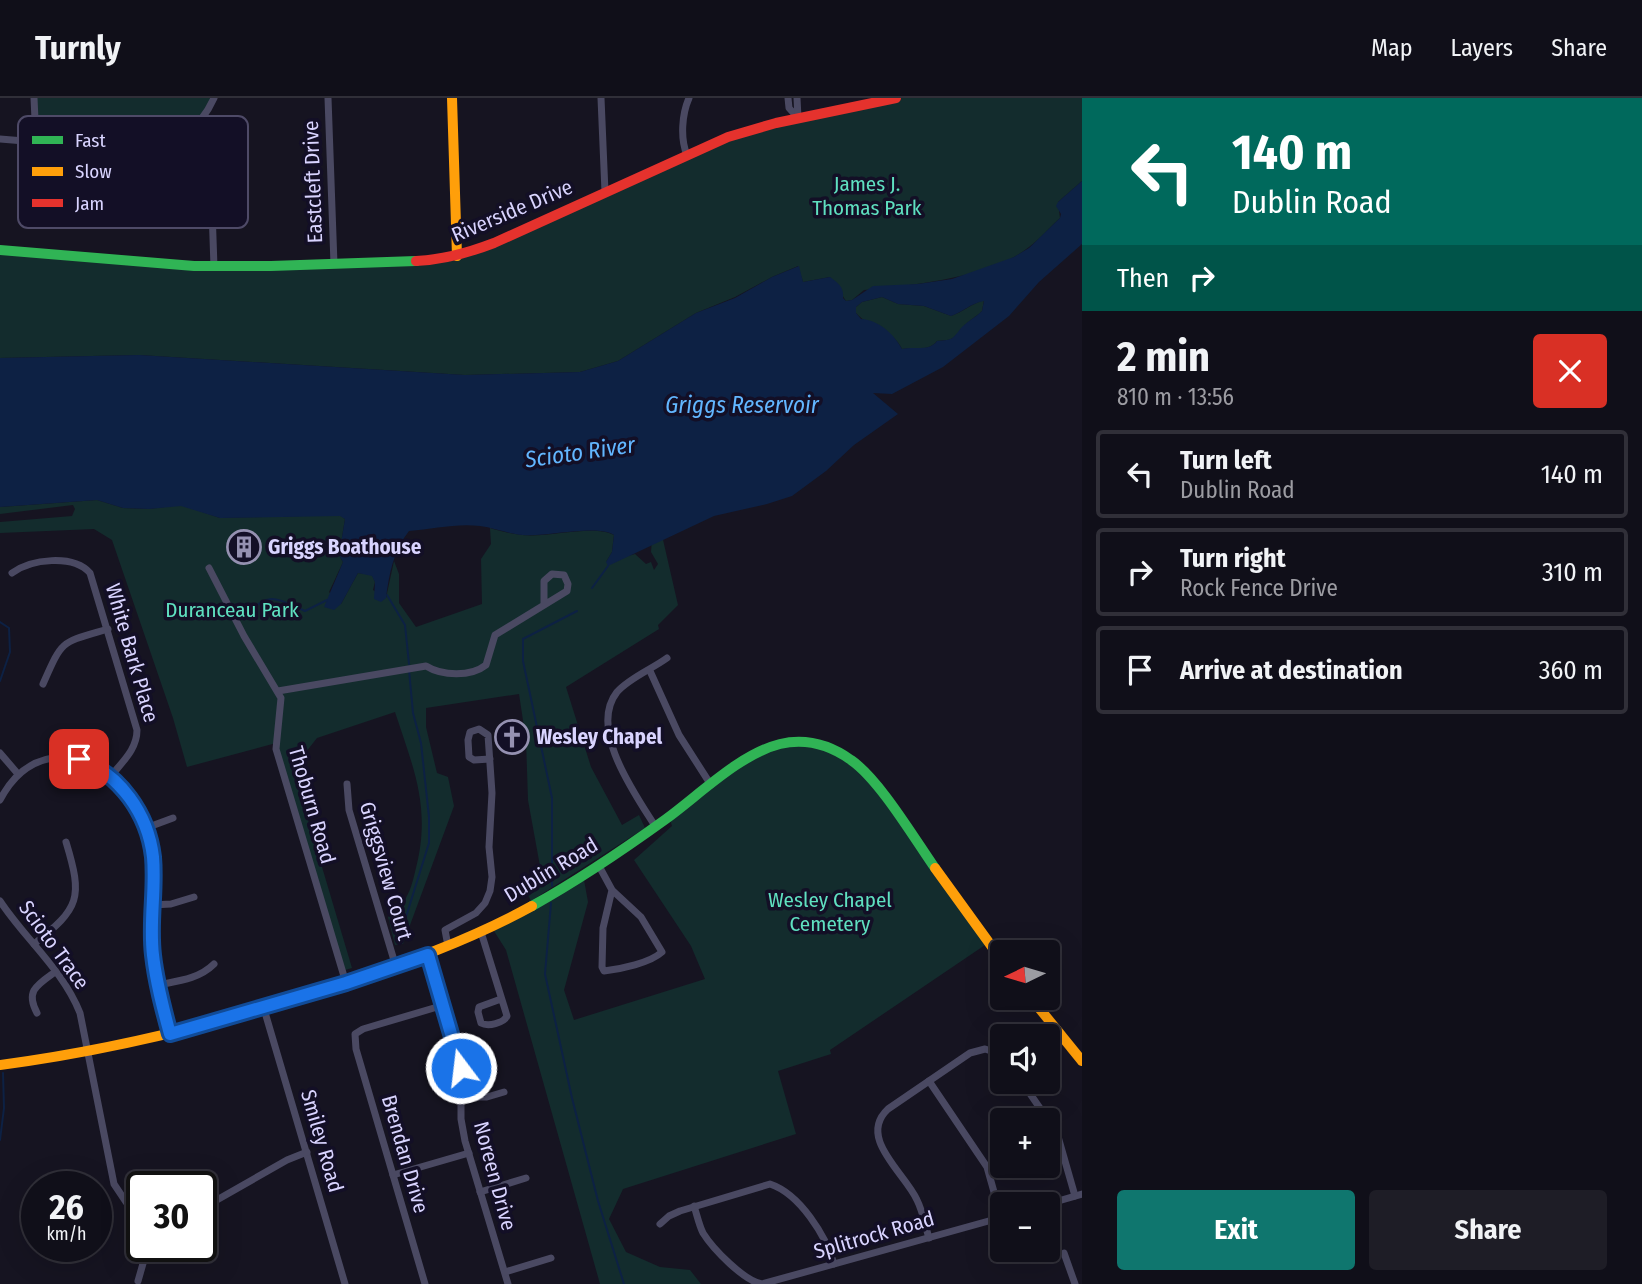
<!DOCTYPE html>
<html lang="en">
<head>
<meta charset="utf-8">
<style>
  :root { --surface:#100f19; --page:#1e1d26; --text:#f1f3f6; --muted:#9c9ca2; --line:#302f38; --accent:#0f766e }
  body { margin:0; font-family:"Fira Sans Condensed",sans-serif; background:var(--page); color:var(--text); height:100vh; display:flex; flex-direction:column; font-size:26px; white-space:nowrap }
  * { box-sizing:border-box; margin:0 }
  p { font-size:23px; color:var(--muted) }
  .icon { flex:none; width:38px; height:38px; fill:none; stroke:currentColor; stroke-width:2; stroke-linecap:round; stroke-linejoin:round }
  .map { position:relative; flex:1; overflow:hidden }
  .drawer { display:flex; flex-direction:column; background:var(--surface); width:560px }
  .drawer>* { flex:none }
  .top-card { background:#00695c; color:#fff; overflow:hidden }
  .needle { width:46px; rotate:265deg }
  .fabs { position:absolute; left:990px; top:842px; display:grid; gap:14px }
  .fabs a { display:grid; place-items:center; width:70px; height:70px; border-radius:7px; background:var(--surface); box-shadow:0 7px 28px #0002,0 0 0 2px var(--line); font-size:35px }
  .speed { position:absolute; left:21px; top:1073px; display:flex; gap:14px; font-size:35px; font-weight:700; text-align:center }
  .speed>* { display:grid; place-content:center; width:91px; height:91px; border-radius:50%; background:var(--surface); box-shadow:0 7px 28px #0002,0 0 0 2px var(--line); line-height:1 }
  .speed small { font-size:18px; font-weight:400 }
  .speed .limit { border:4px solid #111; border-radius:10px; background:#fff; color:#111 }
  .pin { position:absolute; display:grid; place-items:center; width:60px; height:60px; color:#fff; margin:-30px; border-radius:14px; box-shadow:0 4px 10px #0006 }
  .me { position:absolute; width:77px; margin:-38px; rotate:345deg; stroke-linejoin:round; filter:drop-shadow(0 0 5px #0008) }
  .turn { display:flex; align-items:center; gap:24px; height:147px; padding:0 35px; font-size:32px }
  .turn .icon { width:91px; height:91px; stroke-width:2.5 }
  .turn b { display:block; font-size:49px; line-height:60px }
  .then { display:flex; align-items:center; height:66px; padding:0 35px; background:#0003; gap:14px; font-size:26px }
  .round { display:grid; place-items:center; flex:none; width:74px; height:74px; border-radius:7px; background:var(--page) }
  .headline { display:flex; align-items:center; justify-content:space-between; height:119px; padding:0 35px }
  h1 { font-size:42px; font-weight:700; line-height:52px }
  .primary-button { display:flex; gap:14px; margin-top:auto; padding:14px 35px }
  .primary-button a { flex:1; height:80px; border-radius:7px; background:var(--accent); color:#fff; font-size:28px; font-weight:700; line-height:80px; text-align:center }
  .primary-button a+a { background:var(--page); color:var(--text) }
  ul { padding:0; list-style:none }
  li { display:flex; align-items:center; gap:21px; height:88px; margin:0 14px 10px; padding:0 21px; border:4px solid var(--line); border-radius:7px }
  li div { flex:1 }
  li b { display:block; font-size:26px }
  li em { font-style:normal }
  header { display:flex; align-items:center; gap:42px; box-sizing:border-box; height:98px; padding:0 35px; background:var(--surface); border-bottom:2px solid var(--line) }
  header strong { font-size:33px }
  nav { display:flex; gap:38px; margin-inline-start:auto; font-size:24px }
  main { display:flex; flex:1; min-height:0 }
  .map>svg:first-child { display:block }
  .green { fill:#132c2d }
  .water { fill:#0d2144; fill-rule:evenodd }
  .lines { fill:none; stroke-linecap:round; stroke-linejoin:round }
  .stream { stroke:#0d2144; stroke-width:2 }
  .street { stroke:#4a4962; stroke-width:7 }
  .fast { stroke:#30b455; stroke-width:10 }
  .slow { stroke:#ff9f0a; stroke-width:10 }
  .jam { stroke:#e5322d; stroke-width:10 }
  .route-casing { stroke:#114b97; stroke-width:18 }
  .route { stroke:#1a73e8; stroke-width:12 }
  .labels { text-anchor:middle; stroke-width:7; stroke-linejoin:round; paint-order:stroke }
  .street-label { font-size:21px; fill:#d9d4ff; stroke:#130f26 }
  .park-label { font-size:21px; fill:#5fe0c0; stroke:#130f26 }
  .poi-label { font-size:21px; font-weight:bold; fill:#d9d4ff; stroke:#130f26; text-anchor:start }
  .water-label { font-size:23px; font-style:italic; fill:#62b6ff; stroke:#130f26 }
  .key { fill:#130f26; stroke:#4e4a67; stroke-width:2 }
  .key-label { font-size:19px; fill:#d9d4ff }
</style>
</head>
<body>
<header>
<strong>Turnly</strong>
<nav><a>Map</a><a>Layers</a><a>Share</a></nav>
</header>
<main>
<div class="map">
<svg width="1082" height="1186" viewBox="0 0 1082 1186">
  <rect width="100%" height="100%" fill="#161421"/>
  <g class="green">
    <polygon points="34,0 214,0 199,24 155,51 36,43"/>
    <path d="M 896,0 L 1082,0 L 1082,83 L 1058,104 L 1060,120 C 1050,129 1040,141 1029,149 C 991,180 911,187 864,192 L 852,202 L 846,203 L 830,179 L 803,184 L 798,168 L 772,179 L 735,199 L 696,215 L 618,263 L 580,274 L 465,277 L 139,257 L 0,260 L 0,152 L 172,167 L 457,158 L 711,45 Z"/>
    <path d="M 882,199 L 898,206 L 924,208 L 951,218 C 963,214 971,206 984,202 L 982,213 C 976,219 968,223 963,229 C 952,241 955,242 937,243 C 929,254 914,249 902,251 C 892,230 870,231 856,215 L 856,209 L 862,204 Z"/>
    <path d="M 97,402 L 123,410 L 149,411 L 181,407 L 220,420 L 340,417 L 345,421 L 339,457 L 343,464 L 329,494 L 341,506 L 358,475 L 372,477 L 375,484 L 373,492 L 386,500 L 394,463 L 399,476 L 399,505 L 416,529 L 482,506 L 481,461 L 491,446 L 490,430 C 500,433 511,436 522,437 C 549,440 593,426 614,437 L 612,454 L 606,464 L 635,456 L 646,466 L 651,464 L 654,472 L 658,466 L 651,454 L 652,441 L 661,433 L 678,507 L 658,527 L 659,531 L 566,589 L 591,669 L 622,727 L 639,717 L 645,730 L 531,803 L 523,787 L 540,768 L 528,702 L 526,642 L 519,596 L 426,610 L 426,629 L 437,675 L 448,679 L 454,708 L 403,846 L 395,847 L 388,819 C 406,805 410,795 415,774 C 432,711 414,672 395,614 L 317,640 L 302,659 L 295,678 L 352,870 L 345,872 L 276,645 L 187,669 L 173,620 L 112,442 L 94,431 L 0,435 L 0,424 L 72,418 L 75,411 L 73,407 L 0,416 L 0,409 Z"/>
    <polygon points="799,643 853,662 988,845 830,952 831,956 778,973 796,1036 623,1091 609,1121 626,1154 660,1169 690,1172 701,1186 600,1186 506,852 494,833 584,782 588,804 564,892 574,922 705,881 691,848 634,762 672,728 669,718 749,659"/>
  </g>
  <path class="water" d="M 1082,83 L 1082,146 L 1039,184 L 1009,218 L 943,269 L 892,296 L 873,295 L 898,316 L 854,347 L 826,373 L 792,398 L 767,406 L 714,418 L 608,468 L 606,464 L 612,454 L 614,437 C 596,426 548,439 523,437 C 509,436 495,430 480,428 C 457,425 433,431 409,433 C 394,452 389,475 386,500 L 381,504 L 374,501 L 375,484 L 372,478 L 358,475 L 341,506 L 334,512 L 324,509 L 343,464 L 339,457 L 345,421 L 340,418 L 220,420 L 181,408 L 149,411 L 123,410 L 97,402 L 0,409 L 0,260 L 139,257 L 465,277 L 580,274 L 618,263 L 696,215 L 735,200 L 772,179 L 799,168 L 803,184 L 830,179 C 839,186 844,189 843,200 L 846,203 L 852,202 L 873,188 L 918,186 L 952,181 L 1014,159 L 1029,150 L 1060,120 L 1061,116 L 1056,108 L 1058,104 ZM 882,199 L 898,206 L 924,208 L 951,218 C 963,214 971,205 984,203 L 982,213 C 976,219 968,223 962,229 C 952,241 954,242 937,243 C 929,254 915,248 902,251 C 894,236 879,222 861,221 L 856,215 L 856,209 L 862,204 Z"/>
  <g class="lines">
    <g class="stream">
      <polyline points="592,490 608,468"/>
      <polyline points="387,497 405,527 409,566"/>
      <path d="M 246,517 C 270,492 276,501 305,513 L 327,502"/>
      <polyline points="0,524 9,530 10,554 0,583"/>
      <polyline points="552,788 552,700 523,563 523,541 577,513"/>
      <polyline points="551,805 545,876 572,1000 598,1103 624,1186"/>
      <polyline points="400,838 429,745 429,719 421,645 413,615 409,572"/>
      <polyline points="0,1042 4,1010 3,975"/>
    </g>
    <g class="street">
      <polyline points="34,0 36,43"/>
      <polyline points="328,0 334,166"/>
      <polyline points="601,0 605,94"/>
      <polyline points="788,0 789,10 798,20"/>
      <polyline points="797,0 798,20"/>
      <polyline points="190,34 204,59 206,88"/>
      <path d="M 0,41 L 145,53 C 177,46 200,31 214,0"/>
      <path d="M 687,57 C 680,40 682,16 689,0"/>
      <polyline points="212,111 214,169"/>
      <polyline points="209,470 244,538 281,600 276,651 346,885"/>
      <path d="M 12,475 C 31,461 73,456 90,475 L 137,632 C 137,651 123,663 111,678"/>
      <polyline points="650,573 679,637 711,687"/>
      <path d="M 43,586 C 63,541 60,545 108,531"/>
      <path d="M 278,593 L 426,568 C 442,578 471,579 486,567 L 495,537 L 567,493 L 568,486 L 564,477 L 552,476 L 544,483 L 544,507"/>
      <polyline points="0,655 18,676"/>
      <polyline points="347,686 349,712 396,869"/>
      <path d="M 0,702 C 13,677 33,660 62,659 C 112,658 150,716 153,762 C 155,792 150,822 152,853 C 154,881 163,909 170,936"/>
      <path d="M 655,728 C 635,696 588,631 617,594 C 629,580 652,571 667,560"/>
      <polyline points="146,730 173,720"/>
      <path d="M 599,768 L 612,792 L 641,819 L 662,854 C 650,865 621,871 604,873 L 602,869 L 603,830 L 612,792"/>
      <path d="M 0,803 C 25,841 63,872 80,915 L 114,1086 L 126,1104 L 142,1117"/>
      <polyline points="152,807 171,806 194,799"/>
      <path d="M 481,834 L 507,918 C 504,925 488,929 481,925 L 478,914 L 479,909 L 501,901"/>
      <path d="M 34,846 C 80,810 83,800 66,744"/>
      <polyline points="448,848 445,832 476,815 485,805 490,793 492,779 489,749 492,695 488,637 479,631 470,634 468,642 469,659 474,662 490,661"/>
      <polyline points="428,857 461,970 461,1021 465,1043 508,1186"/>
      <path d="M 158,887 C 178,883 199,881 214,866"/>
      <polyline points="264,911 345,1186"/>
      <path d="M 37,915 C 25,893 37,887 55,874"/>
      <polyline points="929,983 987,1069 1001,1119"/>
      <polyline points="1022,984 1057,1035 1075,1098"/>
      <polyline points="461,999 487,999 504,994"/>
      <polyline points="393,1077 469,1055"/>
      <polyline points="480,1094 526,1080"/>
      <polyline points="1048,1106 1082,1096"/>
      <path d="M 694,1108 C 697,1117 699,1127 703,1135 C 713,1151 744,1183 762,1186 L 1003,1119"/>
      <polyline points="201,1111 287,1062 307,1054"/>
      <path d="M 660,1126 L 669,1118 L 680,1113 L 770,1086 C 800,1096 826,1138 834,1166"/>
      <path d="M 929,1140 C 925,1127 923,1114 917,1102 C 905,1075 857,1040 888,1011 L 970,955 L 985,951 L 1003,957"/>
      <polyline points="1064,1155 1075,1186"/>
      <polyline points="505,1174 551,1160"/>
      <polyline points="138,1183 148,1148"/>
      <polyline points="425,1186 356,951 355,936 363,931 444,907"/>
    </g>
    <g class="fast">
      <polyline points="0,152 194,168 271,168 416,163"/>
      <path d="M 532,808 C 579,782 623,752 666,721 C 699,697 740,656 780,646 C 806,640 830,647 851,662 C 879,681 914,740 935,770"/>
    </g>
    <g class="slow">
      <polyline points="452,0 457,158"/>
      <polyline points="935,770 1003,864"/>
      <polyline points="1031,900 1082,963"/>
      <path d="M 0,967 C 114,952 226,924 336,888 C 403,866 470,842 532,808"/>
    </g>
    <path class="jam" d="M 416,163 C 444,162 468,155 494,145 L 728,39 L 776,25 L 896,0"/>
  </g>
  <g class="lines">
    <g class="route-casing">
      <path id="route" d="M 79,661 C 120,676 148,716 153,759 C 156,792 149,824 153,857 C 156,884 163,910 170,936 L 346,885 L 428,857 L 461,970"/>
    </g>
    <use href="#route" class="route"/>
  </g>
  <defs>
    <g id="building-ring" transform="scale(1.75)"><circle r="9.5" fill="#130f26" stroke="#9591b1" stroke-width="1.5"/><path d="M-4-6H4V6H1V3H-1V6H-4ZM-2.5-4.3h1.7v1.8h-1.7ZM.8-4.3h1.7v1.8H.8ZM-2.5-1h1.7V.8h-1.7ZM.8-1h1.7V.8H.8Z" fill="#9591b1"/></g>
    <g id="church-ring" transform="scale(1.75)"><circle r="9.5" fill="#130f26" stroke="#9591b1" stroke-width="1.5"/><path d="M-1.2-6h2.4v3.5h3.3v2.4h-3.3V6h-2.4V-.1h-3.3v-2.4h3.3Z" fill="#9591b1"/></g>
  </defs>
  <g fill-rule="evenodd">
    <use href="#building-ring" x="244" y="449"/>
    <use href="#church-ring" x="512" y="639"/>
  </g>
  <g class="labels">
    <g class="street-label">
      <text transform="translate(313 84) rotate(-92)" y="7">Eastcleft Drive</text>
      <text transform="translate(512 113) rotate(-23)" y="7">Riverside Drive</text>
      <text transform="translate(132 555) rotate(74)" y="7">White Bark Place</text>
      <text transform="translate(312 707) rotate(74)" y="7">Thoburn Road</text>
      <text transform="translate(551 772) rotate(-31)" y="7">Dublin Road</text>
      <text transform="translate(386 773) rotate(74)" y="7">Griggsview Court</text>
      <text transform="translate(54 847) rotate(54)" y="7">Scioto Trace</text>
      <text transform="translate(322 1043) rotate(74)" y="7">Smiley Road</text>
      <text transform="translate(405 1056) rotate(74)" y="7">Brendan Drive</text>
      <text transform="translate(495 1078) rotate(75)" y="7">Noreen Drive</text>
      <text transform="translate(874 1137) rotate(-16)" y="7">Splitrock Road</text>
    </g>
    <g class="park-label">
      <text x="867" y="93">James J.<tspan x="867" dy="24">Thomas Park</tspan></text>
      <text x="232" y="519">Duranceau Park</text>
      <text x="830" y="809">Wesley Chapel<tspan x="830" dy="24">Cemetery</tspan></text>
    </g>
    <g class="poi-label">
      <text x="268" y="456">Griggs Boathouse</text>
      <text x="536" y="646">Wesley Chapel</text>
    </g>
    <g class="water-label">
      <text x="742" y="315">Griggs Reservoir</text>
      <text transform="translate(580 354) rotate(-8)" y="8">Scioto River</text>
    </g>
  </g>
  <rect x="18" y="18" width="230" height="112" rx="10" class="key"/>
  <rect x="32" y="38" width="31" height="8" fill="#30b455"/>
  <rect x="32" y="69" width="31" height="9" fill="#ff9f0a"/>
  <rect x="32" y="101" width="31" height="8" fill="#e5322d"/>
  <g class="key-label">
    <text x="75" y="49">Fast</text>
    <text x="75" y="80">Slow</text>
    <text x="75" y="112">Jam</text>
  </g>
</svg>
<div class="fabs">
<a><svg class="needle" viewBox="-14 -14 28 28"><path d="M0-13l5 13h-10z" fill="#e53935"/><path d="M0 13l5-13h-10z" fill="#9c9ca2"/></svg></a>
<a><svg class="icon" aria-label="sound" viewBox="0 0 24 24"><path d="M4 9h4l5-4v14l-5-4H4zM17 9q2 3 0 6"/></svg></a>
<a>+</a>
<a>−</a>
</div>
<div class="speed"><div>26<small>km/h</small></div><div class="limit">30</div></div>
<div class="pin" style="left:79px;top:661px;background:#d93025"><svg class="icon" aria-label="arrive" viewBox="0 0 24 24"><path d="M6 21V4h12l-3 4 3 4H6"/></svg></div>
<svg class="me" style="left:461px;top:970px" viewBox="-20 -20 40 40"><circle r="17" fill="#1a73e8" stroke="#fff" stroke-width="3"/><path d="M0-11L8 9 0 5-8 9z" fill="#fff"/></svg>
</div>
<section class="drawer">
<div class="top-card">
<div class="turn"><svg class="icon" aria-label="left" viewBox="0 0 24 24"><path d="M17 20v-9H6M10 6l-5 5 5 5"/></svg><div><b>140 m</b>Dublin Road</div></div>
<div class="then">Then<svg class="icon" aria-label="right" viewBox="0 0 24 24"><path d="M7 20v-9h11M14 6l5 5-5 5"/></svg></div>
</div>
<div class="headline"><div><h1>2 min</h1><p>810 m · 13:56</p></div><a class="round" style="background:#d93025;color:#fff"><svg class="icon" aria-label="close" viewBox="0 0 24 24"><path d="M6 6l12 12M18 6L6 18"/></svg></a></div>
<ul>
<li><svg class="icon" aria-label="left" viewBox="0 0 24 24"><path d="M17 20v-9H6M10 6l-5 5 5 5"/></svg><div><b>Turn left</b><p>Dublin Road</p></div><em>140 m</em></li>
<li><svg class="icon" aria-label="right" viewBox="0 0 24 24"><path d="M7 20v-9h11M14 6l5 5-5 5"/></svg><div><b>Turn right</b><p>Rock Fence Drive</p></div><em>310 m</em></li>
<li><svg class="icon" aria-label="arrive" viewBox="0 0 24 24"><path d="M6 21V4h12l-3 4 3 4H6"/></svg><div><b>Arrive at destination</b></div><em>360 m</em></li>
</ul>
<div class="primary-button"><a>Exit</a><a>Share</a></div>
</section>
</main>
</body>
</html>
